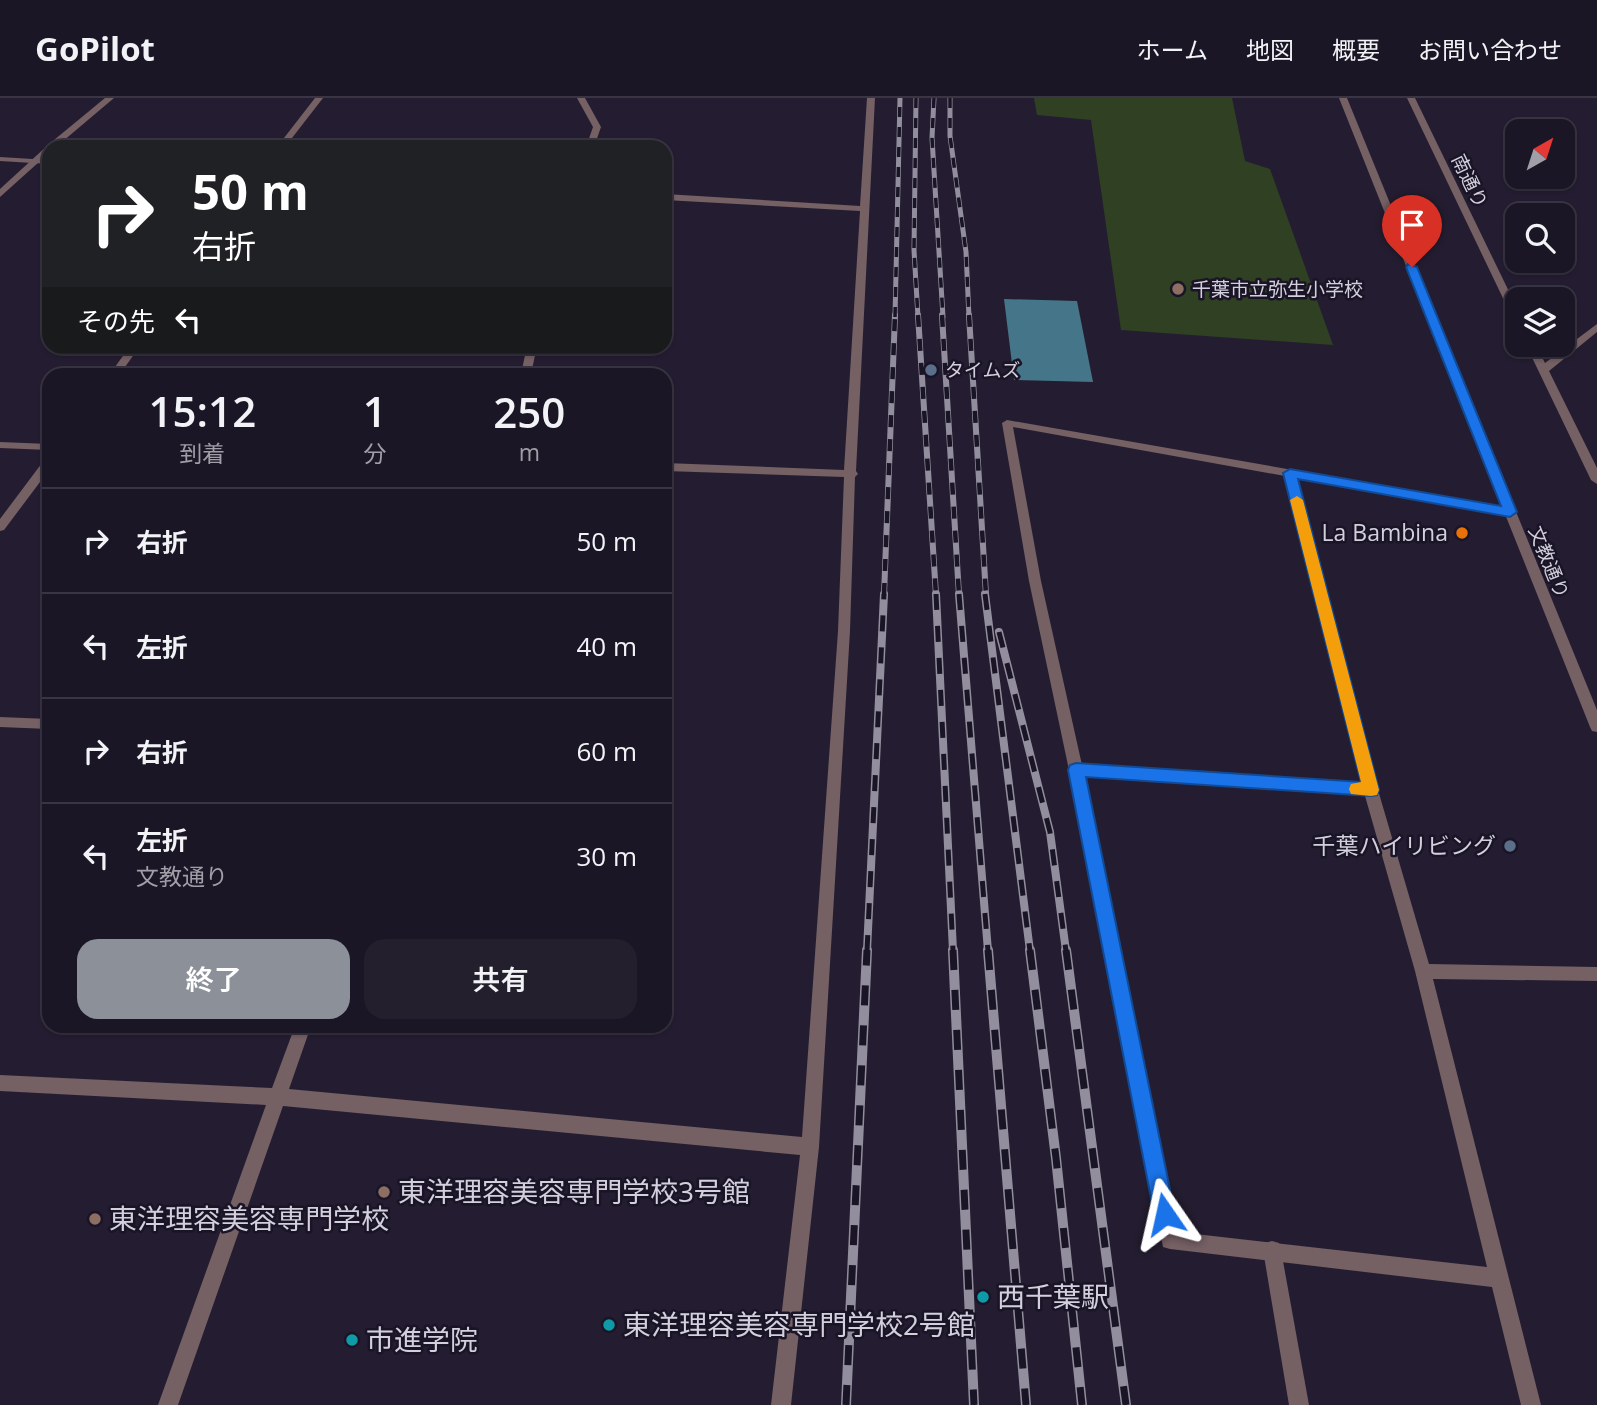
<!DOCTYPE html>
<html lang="ja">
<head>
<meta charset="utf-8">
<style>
  :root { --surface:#1b1625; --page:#241f2d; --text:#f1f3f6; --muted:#a09fa7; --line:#393542; --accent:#8c9099 }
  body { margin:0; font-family:"Open Sans","Noto Sans JP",sans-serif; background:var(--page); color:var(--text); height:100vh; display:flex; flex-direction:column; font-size:26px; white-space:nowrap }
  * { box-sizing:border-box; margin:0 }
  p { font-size:23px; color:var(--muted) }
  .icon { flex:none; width:38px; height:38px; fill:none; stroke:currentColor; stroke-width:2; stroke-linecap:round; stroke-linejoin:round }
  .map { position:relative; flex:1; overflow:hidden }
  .panel { position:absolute; left:42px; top:270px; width:630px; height:665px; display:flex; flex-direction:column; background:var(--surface); border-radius:21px; box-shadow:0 2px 5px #0004,0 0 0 2px var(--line) }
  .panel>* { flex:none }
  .top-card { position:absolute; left:42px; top:42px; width:630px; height:214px; border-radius:21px; box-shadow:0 2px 5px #0004,0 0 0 2px var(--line); background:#202124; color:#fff; overflow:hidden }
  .needle { width:46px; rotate:39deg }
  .controls { position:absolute; left:1505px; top:21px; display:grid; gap:14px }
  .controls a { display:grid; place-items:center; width:70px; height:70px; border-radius:14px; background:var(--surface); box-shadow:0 2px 5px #0004,0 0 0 2px var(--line); font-size:35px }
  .pin { position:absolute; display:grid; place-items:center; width:60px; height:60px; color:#fff; margin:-72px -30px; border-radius:50% 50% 50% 0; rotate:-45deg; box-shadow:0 0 7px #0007 }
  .pin .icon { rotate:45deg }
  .me { position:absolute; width:77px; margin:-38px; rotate:349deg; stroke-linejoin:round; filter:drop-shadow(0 0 5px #0008) }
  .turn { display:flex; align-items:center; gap:24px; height:147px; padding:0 35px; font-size:32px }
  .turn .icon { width:91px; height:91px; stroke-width:2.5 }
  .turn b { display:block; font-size:49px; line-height:60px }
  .then { display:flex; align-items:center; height:66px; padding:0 35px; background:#0003; gap:14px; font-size:26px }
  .eta { display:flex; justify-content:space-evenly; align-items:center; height:119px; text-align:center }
  .eta b { font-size:42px; font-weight:600; line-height:49px }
  .cta { display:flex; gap:14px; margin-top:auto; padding:14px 35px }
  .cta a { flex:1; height:80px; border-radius:21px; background:var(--accent); color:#fff; font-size:28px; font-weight:600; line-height:80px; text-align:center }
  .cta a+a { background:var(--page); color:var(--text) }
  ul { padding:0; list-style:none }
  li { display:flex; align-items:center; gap:21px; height:105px; padding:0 35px; border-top:2px solid var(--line) }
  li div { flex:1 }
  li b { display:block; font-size:26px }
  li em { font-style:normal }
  header { display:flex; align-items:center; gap:42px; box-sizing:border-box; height:98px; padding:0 35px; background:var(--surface); border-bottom:2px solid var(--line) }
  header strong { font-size:33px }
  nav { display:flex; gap:38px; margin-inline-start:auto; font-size:24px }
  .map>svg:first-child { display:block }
  .green { fill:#2f4023 }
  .water { fill:#457588 }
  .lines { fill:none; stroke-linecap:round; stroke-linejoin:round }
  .service { fill:#756064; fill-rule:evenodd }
  .minor { fill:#756064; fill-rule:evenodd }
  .tertiary { fill:#756064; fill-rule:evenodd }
  .rail-far3-casing { stroke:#938e9d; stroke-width:5 }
  .rail-far2-casing { stroke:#938e9d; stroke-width:6 }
  .rail-far1-casing { stroke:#938e9d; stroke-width:8 }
  .rail-casing { stroke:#938e9d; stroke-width:10 }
  .rail-far3 { stroke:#1a1427; stroke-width:3.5; stroke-dasharray:10; stroke-linecap:butt }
  .rail-far2 { stroke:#1a1427; stroke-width:4.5; stroke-dasharray:12; stroke-linecap:butt }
  .rail-far1 { stroke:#1a1427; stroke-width:5; stroke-dasharray:16; stroke-linecap:butt }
  .rail { stroke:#1a1427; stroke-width:7; stroke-dasharray:20; stroke-linecap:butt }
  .route { fill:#1a73e8; stroke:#114b97; stroke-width:2 }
  .slow { fill:#f59e0b }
  .education-dot { fill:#8d6e63; stroke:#1a1427; stroke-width:2.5 }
  .service-dot { fill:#5c6f8a; stroke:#1a1427; stroke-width:2.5 }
  .food-dot { fill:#e8710a; stroke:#1a1427; stroke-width:2.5 }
  .culture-dot { fill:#0f9aa8; stroke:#1a1427; stroke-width:2.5 }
  .labels { text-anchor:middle; stroke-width:5; stroke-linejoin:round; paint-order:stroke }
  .far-street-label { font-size:19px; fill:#d3cfdc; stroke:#1a1427 }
  .far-poi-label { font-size:19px; fill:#d3cfdc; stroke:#1a1427; text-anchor:start }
  .poi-label { font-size:23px; fill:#d3cfdc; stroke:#1a1427; text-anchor:end }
  .near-poi-label { font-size:28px; fill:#d3cfdc; stroke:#1a1427; text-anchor:start }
</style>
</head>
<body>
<header>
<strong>GoPilot</strong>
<nav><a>ホーム</a><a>地図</a><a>概要</a><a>お問い合わせ</a></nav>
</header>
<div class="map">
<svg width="1597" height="1307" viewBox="0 0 1597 1307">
  <rect width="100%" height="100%" fill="#241d31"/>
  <polygon class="green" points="1034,0 1232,0 1245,63 1270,71 1333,247 1121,232 1091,22 1037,17"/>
  <polygon class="water" points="1004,201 1077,203 1093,284 1014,282"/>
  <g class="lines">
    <g class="service">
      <polygon points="1407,0 1415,0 1517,210 1517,222 1512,219"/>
      <polygon points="1597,226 1597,234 1549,273 1597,370 1597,386 1591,382 1526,247 1536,247 1545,265"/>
      <polygon points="1272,1143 1279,1145 1281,1152 1309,1307 1289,1307 1263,1152 1265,1145"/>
    </g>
    <g class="minor">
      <polygon points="315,0 323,0 285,49 277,49"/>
      <polygon points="577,0 585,0 601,29 594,49 586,49 593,29"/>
      <polygon points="867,0 875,0 856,373 858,376 855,379 850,533 819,1049 791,1307 771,1307 800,1057 283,1008 178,1307 158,1307 266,1007 0,993 0,977 272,990 295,928 311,928 289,991 802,1039 838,533 844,379 665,373 665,365 844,372 860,113 665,102 665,96 860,108"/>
      <polygon points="0,59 49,62 49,66 0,63"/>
      <polygon points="130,248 140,248 120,276 110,276"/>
      <polygon points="527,248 537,248 531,276 521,276"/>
      <path d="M 1007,322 L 1510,410 L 1516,414 L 1510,418 L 1297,380 L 1378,692 L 1429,866 L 1597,869 L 1597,883 L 1433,881 L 1541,1307 L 1521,1307 L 1492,1189 L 1170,1151 L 1163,1149 L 1069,672 L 1029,483 L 1002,325 ZM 1013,329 L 1285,378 L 1362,686 L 1082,667 L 1041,483 ZM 1084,678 L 1365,698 L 1415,873 L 1487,1169 L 1178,1134 Z"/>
      <polygon points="0,344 49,346 49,352 0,350"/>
      <polygon points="49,360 49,372 4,432 0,433 0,421 45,361"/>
      <polygon points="0,619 49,621 49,631 0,629"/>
    </g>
    <g class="tertiary">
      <polygon points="105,0 114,0 56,49 49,49 49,55 0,99 0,91 48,47"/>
      <polygon points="1339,0 1347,0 1597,612 1597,634 1592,633 1590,629"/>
    </g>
    <g class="rail-far3-casing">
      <g id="rail-far3">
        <polyline points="916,0 914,152 918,219"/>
        <polyline points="934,0 932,40 943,219"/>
        <polyline points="950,0 950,38 966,154 969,219"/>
        <polyline points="895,219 900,0"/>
      </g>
    </g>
    <g class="rail-far2-casing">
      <g id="rail-far2">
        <polyline points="918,217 936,497"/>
        <polyline points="942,217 959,497"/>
        <polyline points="969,217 986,497"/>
        <polyline points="884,497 895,217"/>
      </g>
    </g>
    <g class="rail-far1-casing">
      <g id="rail-far1">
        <polyline points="936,496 953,853"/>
        <polyline points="959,496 988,853"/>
        <polyline points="985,496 1030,853"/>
        <polyline points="999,534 1050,734 1066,853"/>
        <polyline points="867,853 884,496"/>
      </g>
    </g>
    <g class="rail-casing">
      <g id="rail">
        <polyline points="953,852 974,1307"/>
        <polyline points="988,852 1026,1307"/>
        <polyline points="1030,852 1056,1060 1082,1307"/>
        <polyline points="1066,852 1126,1307"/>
        <polyline points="846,1307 867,852"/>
      </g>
    </g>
    <use href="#rail-far3" class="rail-far3"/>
    <use href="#rail-far2" class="rail-far2"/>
    <use href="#rail-far1" class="rail-far1"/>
    <use href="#rail" class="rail"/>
  </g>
  <polygon class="route" points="1408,166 1417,169 1517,414 1510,419 1298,381 1379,692 1377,697 1371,698 1086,679 1175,1116 1172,1123 1165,1126 1157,1123 1154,1116 1068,672 1070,667 1076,665 1361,684 1283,375 1290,371 1501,408 1406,169"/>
  <polygon class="slow" points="1297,398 1303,402 1379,692 1377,697 1371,698 1351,696 1349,691 1351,686 1361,684 1290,402"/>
  <g class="education-dot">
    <circle cx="1178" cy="191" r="7"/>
    <circle cx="384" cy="1094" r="7"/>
    <circle cx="95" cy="1121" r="7"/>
  </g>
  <g class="service-dot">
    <circle cx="931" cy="272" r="7"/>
    <circle cx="1510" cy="748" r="7"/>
  </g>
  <circle class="food-dot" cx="1462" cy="435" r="7"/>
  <g class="culture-dot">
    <circle cx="983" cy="1199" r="7"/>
    <circle cx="609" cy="1227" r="7"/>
    <circle cx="352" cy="1242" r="7"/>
  </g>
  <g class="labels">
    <g class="far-street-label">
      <text transform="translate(1470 83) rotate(64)" y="7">南通り</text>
      <text transform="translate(1549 464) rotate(68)" y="7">文教通り</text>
    </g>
    <g class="far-poi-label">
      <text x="1192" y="198">千葉市立弥生小学校</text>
      <text x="945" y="279">タイムズ</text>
    </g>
    <g class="poi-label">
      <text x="1448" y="443">La Bambina</text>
      <text x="1496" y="756">千葉ハイリビング</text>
    </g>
    <g class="near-poi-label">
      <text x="398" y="1104">東洋理容美容専門学校3号館</text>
      <text x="109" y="1131">東洋理容美容専門学校</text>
      <text x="997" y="1209">西千葉駅</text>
      <text x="623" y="1237">東洋理容美容専門学校2号館</text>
      <text x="366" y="1252">市進学院</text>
    </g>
  </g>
</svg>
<div class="controls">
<a><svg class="needle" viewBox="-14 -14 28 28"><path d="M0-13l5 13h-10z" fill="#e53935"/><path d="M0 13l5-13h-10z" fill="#a09fa7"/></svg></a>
<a><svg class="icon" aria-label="search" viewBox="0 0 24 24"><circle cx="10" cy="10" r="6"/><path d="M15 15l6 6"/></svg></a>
<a><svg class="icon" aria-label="layers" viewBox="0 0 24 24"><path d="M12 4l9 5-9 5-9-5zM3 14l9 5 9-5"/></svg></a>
</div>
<div class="pin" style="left:1412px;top:169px;background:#d93025"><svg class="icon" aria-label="arrive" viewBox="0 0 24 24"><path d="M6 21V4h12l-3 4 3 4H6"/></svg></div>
<svg class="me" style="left:1165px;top:1116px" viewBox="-20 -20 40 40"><path d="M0-17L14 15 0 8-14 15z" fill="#1a73e8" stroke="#fff" stroke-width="4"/></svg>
<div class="top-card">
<div class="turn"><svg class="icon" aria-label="right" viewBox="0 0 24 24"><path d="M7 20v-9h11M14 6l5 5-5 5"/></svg><div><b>50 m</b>右折</div></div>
<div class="then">その先<svg class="icon" aria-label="left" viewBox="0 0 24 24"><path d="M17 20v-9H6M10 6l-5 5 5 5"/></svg></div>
</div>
<section class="panel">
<div class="eta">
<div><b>15:12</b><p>到着</p></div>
<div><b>1</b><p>分</p></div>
<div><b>250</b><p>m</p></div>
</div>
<ul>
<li><svg class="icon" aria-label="right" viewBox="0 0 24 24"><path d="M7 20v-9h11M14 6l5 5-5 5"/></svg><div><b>右折</b></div><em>50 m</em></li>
<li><svg class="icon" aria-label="left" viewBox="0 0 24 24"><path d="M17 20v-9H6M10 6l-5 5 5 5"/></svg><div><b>左折</b></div><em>40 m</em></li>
<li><svg class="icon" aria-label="right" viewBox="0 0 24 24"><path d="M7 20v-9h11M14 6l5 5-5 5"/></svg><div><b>右折</b></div><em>60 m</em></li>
<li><svg class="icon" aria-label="left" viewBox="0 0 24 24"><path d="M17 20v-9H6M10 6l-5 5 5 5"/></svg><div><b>左折</b><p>文教通り</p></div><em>30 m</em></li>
</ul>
<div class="cta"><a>終了</a><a>共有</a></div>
</section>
</div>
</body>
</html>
